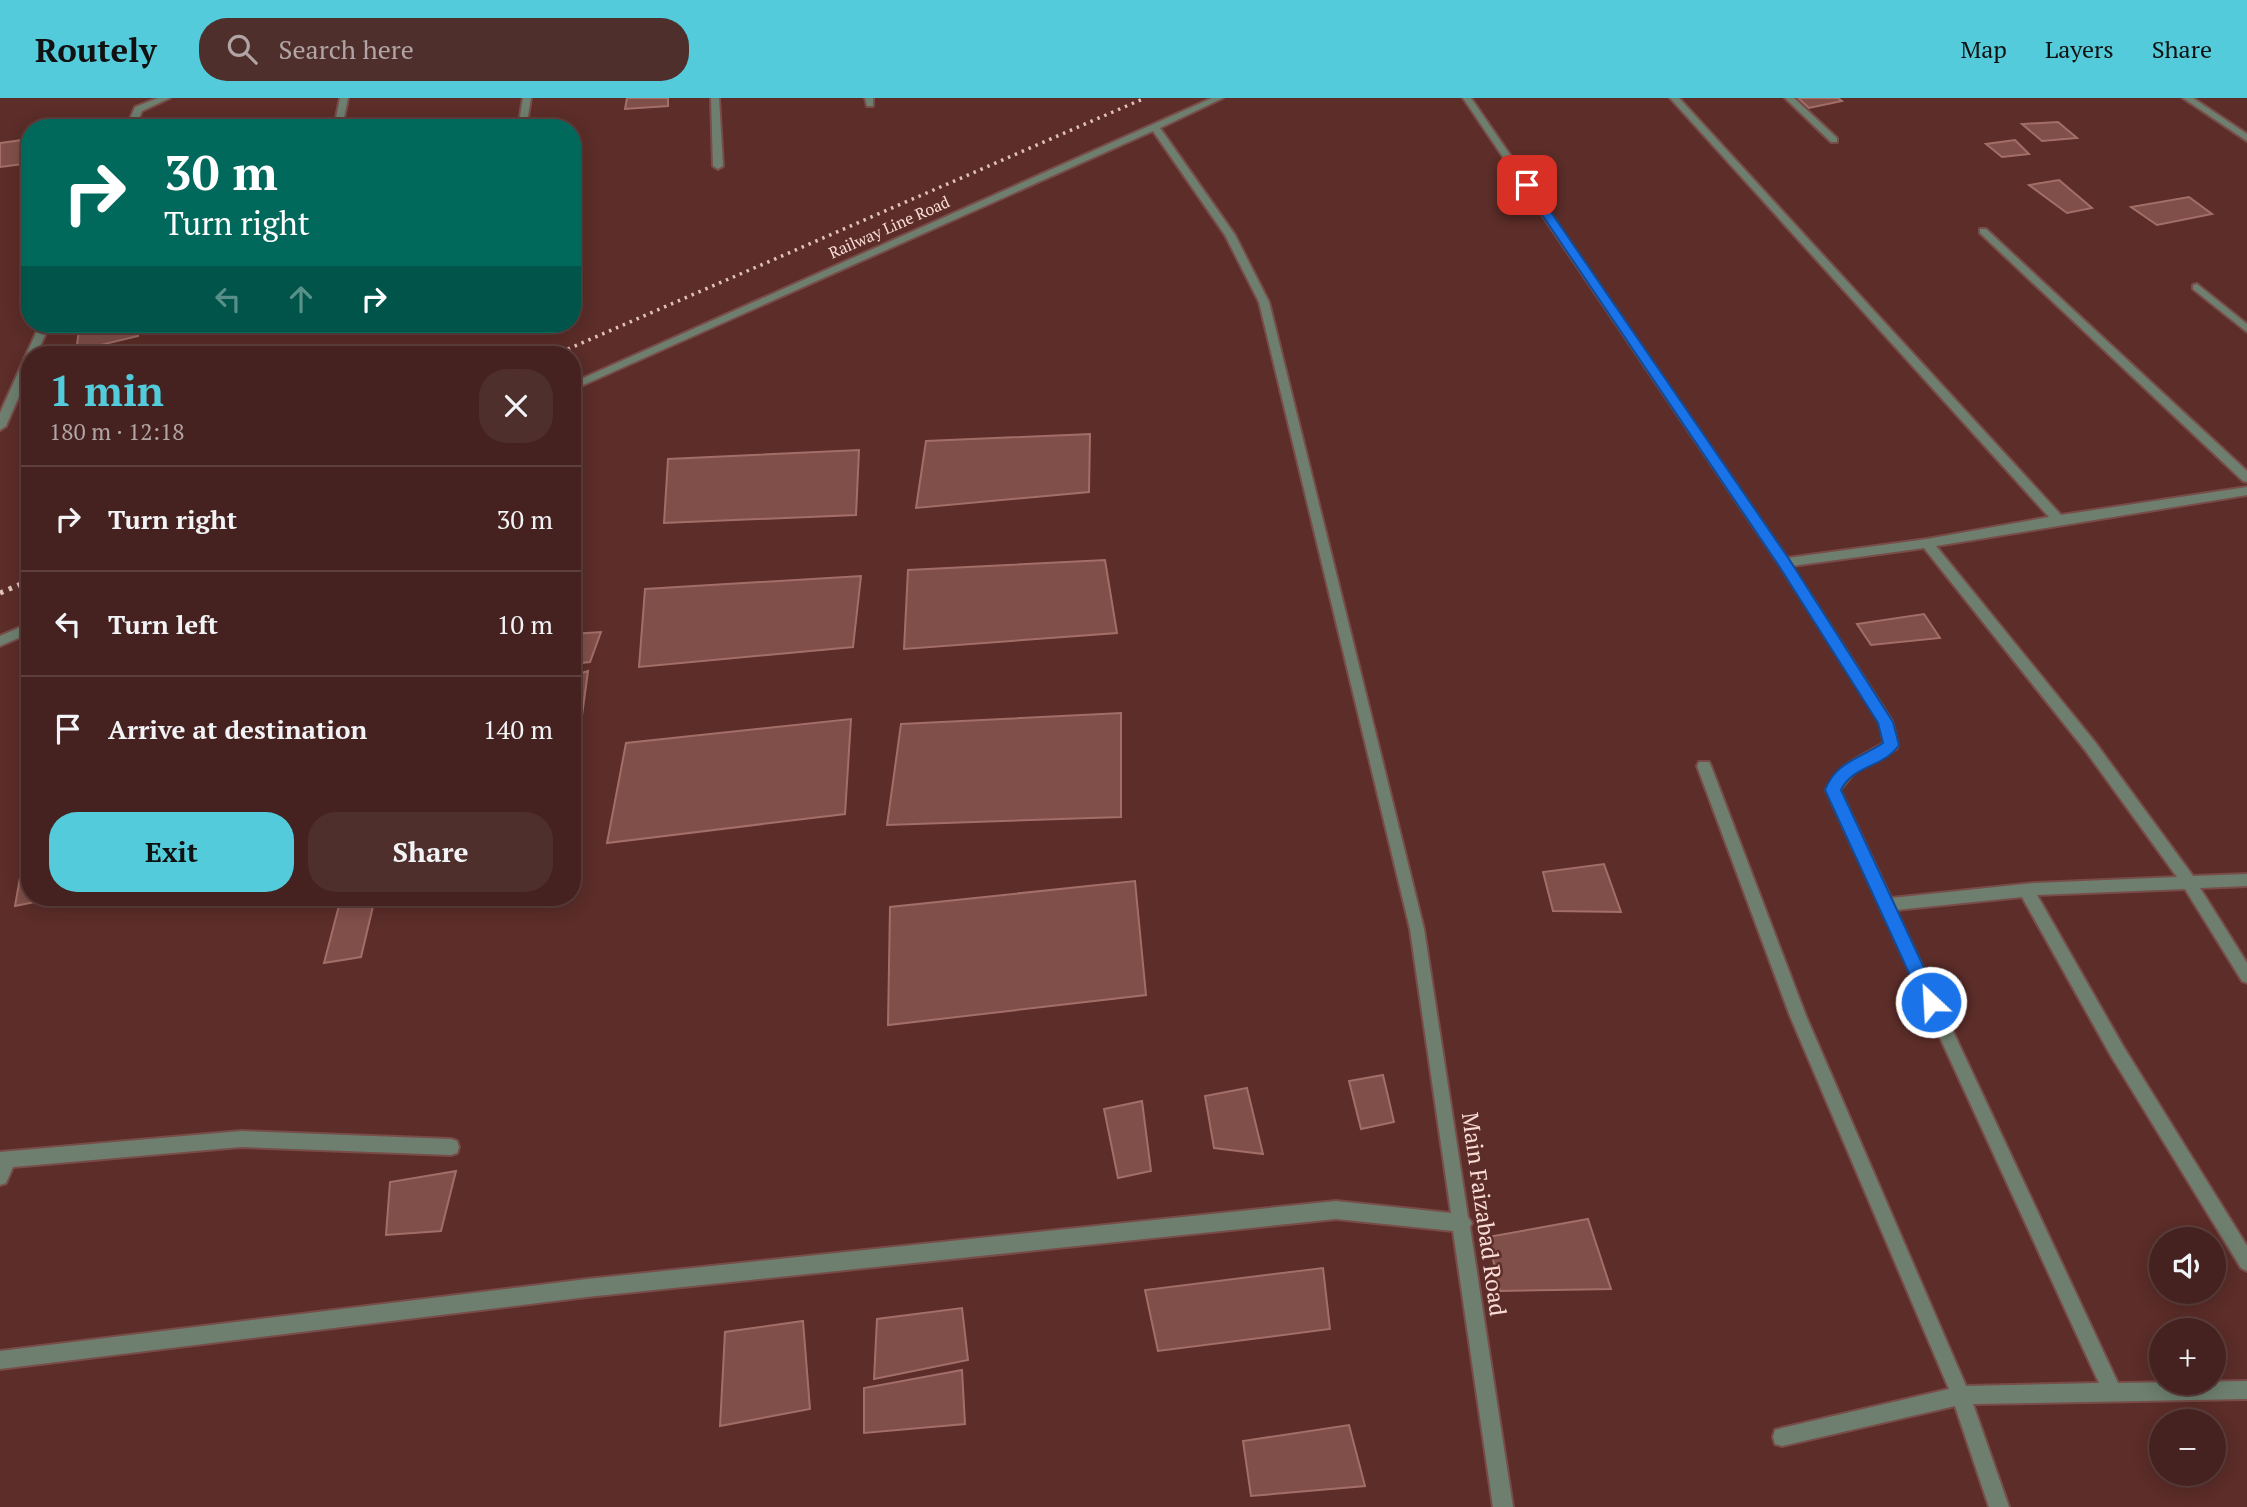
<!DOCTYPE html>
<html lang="en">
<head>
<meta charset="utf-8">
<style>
  :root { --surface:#45221f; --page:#4f2f2c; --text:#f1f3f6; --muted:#b0a4a4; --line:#5d3f3d; --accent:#53cbda }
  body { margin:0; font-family:"PT Serif",serif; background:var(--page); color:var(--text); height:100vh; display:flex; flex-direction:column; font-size:26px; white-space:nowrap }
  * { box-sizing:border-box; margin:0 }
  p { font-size:23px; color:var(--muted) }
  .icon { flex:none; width:38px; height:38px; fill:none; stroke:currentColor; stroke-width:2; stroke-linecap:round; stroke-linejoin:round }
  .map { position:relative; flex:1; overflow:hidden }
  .sheet { position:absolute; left:21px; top:248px; width:560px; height:560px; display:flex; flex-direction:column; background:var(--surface); border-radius:28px; box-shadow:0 4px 18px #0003,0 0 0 2px var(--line) }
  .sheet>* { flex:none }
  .hud { position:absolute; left:21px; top:21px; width:560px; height:214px; border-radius:28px; box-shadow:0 4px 18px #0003,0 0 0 2px var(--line); background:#00695c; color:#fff; overflow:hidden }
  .controls { position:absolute; left:2149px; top:1129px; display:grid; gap:14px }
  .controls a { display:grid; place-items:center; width:77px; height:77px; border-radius:50%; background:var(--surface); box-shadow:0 4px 18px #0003,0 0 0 2px var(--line); font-size:35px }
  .pin { position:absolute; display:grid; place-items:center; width:60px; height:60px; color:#fff; margin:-30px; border-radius:14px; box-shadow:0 4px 10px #0006 }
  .me { position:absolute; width:77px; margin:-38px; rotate:335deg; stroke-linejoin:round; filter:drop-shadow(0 0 5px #0008) }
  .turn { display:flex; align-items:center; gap:24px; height:147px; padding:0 28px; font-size:32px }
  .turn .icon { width:91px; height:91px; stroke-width:2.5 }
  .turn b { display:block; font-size:49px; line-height:60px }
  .lanes { display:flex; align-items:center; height:66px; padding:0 28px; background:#0003; justify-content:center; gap:35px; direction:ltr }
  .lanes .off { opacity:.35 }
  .round { display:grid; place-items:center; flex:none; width:74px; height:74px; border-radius:28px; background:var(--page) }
  .headline { display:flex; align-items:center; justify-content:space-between; height:119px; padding:0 28px }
  h1 { font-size:42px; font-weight:800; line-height:52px; color:var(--accent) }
  .action { display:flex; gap:14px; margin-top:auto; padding:14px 28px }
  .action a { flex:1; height:80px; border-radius:28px; background:var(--accent); color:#111; font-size:28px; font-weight:800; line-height:80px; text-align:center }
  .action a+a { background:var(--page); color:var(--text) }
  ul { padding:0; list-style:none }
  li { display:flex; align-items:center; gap:21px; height:105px; padding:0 28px; border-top:2px solid var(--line) }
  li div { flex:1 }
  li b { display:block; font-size:26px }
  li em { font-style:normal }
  header { display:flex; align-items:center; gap:42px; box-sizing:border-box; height:98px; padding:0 35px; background:var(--accent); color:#111 }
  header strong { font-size:33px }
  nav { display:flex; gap:38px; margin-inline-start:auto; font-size:24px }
  .search { width:490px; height:63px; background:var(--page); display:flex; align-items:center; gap:18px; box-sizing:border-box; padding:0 24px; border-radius:28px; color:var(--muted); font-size:26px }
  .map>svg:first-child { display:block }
  .building { fill:#814f49; stroke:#a36e68; stroke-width:2 }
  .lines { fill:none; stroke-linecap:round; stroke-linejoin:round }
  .street-casing { stroke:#784c48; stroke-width:4 }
  .street { fill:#6e7f6f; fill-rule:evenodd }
  .rail-far1 { stroke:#e1c1bd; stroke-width:3.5; stroke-dasharray:2.5 5; stroke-linecap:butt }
  .rail { stroke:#e1c1bd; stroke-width:5; stroke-dasharray:3.5 6; stroke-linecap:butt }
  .route { fill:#1a73e8; stroke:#114b97; stroke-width:2 }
  .labels { text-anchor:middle; stroke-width:5; stroke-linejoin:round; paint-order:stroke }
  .far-street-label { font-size:16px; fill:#f9dbd7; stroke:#5c2d29 }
  .near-street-label { font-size:23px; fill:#f9dbd7; stroke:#5c2d29 }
</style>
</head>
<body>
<header>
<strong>Routely</strong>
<div class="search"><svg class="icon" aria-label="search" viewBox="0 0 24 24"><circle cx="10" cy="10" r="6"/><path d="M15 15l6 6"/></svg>Search here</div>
<nav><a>Map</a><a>Layers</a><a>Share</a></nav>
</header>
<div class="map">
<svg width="2247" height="1409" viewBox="0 0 2247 1409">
  <rect width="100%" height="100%" fill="#5c2d29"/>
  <g class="building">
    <polygon points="627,0 668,0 668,8 625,11"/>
    <polygon points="1798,0 1838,0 1842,3 1809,10"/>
    <polygon points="2058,24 2077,40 2042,43 2022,26"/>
    <polygon points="30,41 30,65 0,69 0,45"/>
    <polygon points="2015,42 2029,56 2002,59 1986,46"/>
    <polygon points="2059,82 2092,110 2067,115 2029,87"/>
    <polygon points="2189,99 2212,116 2157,127 2131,109"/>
    <polygon points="80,226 138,226 138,238 76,253"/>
    <polygon points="1090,336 1089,394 916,410 926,343"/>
    <polygon points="859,352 856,417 664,425 668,361"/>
    <polygon points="1105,462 1117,535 904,551 908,472"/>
    <polygon points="861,478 853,549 639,569 645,491"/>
    <polygon points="1924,516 1940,540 1871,547 1857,526"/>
    <polygon points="601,534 590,564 572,566 572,536"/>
    <polygon points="588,573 577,655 572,655 572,578"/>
    <polygon points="1121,615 1121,719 887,727 901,626"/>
    <polygon points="851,621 845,716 607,745 626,645"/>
    <polygon points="30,723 30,800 55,800 15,808"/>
    <polygon points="1604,766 1621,814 1553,813 1543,774"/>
    <polygon points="1135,783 1146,897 888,927 890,809"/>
    <polygon points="341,800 375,800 361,859 324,865"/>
    <polygon points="1383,977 1394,1024 1361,1031 1349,983"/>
    <polygon points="1247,990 1263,1056 1214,1050 1205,998"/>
    <polygon points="1142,1003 1151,1073 1118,1080 1104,1011"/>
    <polygon points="456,1073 441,1133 386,1137 390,1084"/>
    <polygon points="1588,1121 1611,1191 1500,1193 1488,1139"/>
    <polygon points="1323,1170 1330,1231 1158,1253 1145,1192"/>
    <polygon points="962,1210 968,1262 874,1281 877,1221"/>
    <polygon points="803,1223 810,1311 720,1328 725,1234"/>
    <polygon points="962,1272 965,1326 864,1335 864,1290"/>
    <polygon points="1349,1327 1365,1388 1251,1398 1243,1343"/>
  </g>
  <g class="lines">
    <g class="street-casing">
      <g id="street">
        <polygon points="158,0 170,0 142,13 135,30 126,30 135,9"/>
        <polygon points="340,0 348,0 342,30 334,30"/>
        <polygon points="523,0 531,0 526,30 518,30"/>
        <polygon points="711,0 719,0 723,68 718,71 713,68"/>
        <polygon points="865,0 873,0 873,8 867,8"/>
        <polygon points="1212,0 1223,0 1160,30 1235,137 1269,204 1424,831 1468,1119 1472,1125 1470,1129 1513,1409 1493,1409 1453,1133 1336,1121 587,1199 0,1271 0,1253 587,1181 1336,1103 1451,1115 1410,831 1259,204 1225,137 1153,33 572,292 572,285"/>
        <path d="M 1463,0 L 1471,0 L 1787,460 L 1927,441 L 2049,419 L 1670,0 L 1679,0 L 2061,417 L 2247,389 L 2247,397 L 1936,448 L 2095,644 L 2193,778 L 2247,776 L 2247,788 L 2200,790 L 2247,865 L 2247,885 L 2242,883 L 2185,791 L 2037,797 L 2123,948 L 2247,1148 L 2247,1173 L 2241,1170 L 2111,958 L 2022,799 L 1896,812 L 2118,1285 L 2247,1283 L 2247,1301 L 1973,1306 L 2009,1409 L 1989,1409 L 1955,1308 L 1782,1348 L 1775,1346 L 1773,1339 L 1775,1332 L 1782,1330 L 1949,1291 L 1790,918 L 1697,668 L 1699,664 L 1709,664 L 1711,668 L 1806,918 L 1966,1288 L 2099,1285 L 1826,692 C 1840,664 1859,660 1884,645 L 1879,624 L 1780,468 ZM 1924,450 L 2085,652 L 2177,779 L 2035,785 L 1891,800 L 1840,692 L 1855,674 L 1896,651 L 1898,647 L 1892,623 L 1792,468 Z"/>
        <polygon points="1785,0 1794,0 1837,40 1837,44 1831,44"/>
        <polygon points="2183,0 2193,0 2247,36 2247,43"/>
        <polygon points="1980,131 1986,131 2247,373 2247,384 2243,383 1980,135"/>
        <polygon points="2197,186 2247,226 2247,234 2193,191 2193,187"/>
        <polygon points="40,226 50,226 36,257 30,257 30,273 6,328 0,332 0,315"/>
        <polygon points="30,525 30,535 0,548 0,538"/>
        <polygon points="241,1033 451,1041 457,1043 459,1049 457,1055 451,1057 241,1049 13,1069 6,1085 0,1087 0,1054"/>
      </g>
    </g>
    <use href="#street" class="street"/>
    <polyline class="rail-far1" points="554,257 1145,0"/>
    <polyline class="rail" points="0,495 30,482"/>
  </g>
  <path class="route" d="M 1523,85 L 1531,85 L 1789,461 L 1893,624 L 1899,647 C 1885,669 1853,667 1841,692 L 1940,904 L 1937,910 L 1925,910 L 1825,692 C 1835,664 1861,660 1883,645 L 1878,625 L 1779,468 L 1522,87 Z"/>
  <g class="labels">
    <g class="far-street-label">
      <text transform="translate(889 129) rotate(-24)" y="6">Railway Line Road</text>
    </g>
    <g class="near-street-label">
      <text transform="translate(1484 1116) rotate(82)" y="8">Main Faizabad Road</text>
    </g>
  </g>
</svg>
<div class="controls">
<a><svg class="icon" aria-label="sound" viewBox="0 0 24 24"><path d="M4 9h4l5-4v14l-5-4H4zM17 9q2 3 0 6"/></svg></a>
<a>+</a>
<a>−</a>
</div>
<div class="pin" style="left:1527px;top:87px;background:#d93025"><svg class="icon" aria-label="arrive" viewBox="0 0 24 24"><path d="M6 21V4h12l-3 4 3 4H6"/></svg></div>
<svg class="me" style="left:1931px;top:904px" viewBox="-20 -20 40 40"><circle r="17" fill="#1a73e8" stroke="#fff" stroke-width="3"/><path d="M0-11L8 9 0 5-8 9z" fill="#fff"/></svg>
<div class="hud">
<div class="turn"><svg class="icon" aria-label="right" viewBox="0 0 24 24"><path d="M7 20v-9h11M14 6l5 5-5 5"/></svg><div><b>30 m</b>Turn right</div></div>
<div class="lanes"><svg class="icon off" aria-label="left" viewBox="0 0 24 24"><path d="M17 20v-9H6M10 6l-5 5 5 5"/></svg><svg class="icon off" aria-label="ahead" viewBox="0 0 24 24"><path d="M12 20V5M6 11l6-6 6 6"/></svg><svg class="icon" aria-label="right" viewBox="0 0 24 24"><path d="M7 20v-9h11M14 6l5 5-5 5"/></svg></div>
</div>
<section class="sheet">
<div class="headline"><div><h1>1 min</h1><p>180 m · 12:18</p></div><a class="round"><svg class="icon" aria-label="close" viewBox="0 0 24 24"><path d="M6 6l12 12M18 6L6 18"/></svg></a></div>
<ul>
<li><svg class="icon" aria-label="right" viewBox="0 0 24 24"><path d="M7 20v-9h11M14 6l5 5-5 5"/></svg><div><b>Turn right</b></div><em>30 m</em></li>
<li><svg class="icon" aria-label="left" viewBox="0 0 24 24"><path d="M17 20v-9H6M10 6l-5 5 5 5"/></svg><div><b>Turn left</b></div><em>10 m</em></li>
<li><svg class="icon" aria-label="arrive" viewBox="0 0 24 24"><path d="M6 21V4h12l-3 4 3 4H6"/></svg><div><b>Arrive at destination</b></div><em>140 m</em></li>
</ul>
<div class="action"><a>Exit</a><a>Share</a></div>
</section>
</div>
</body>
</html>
